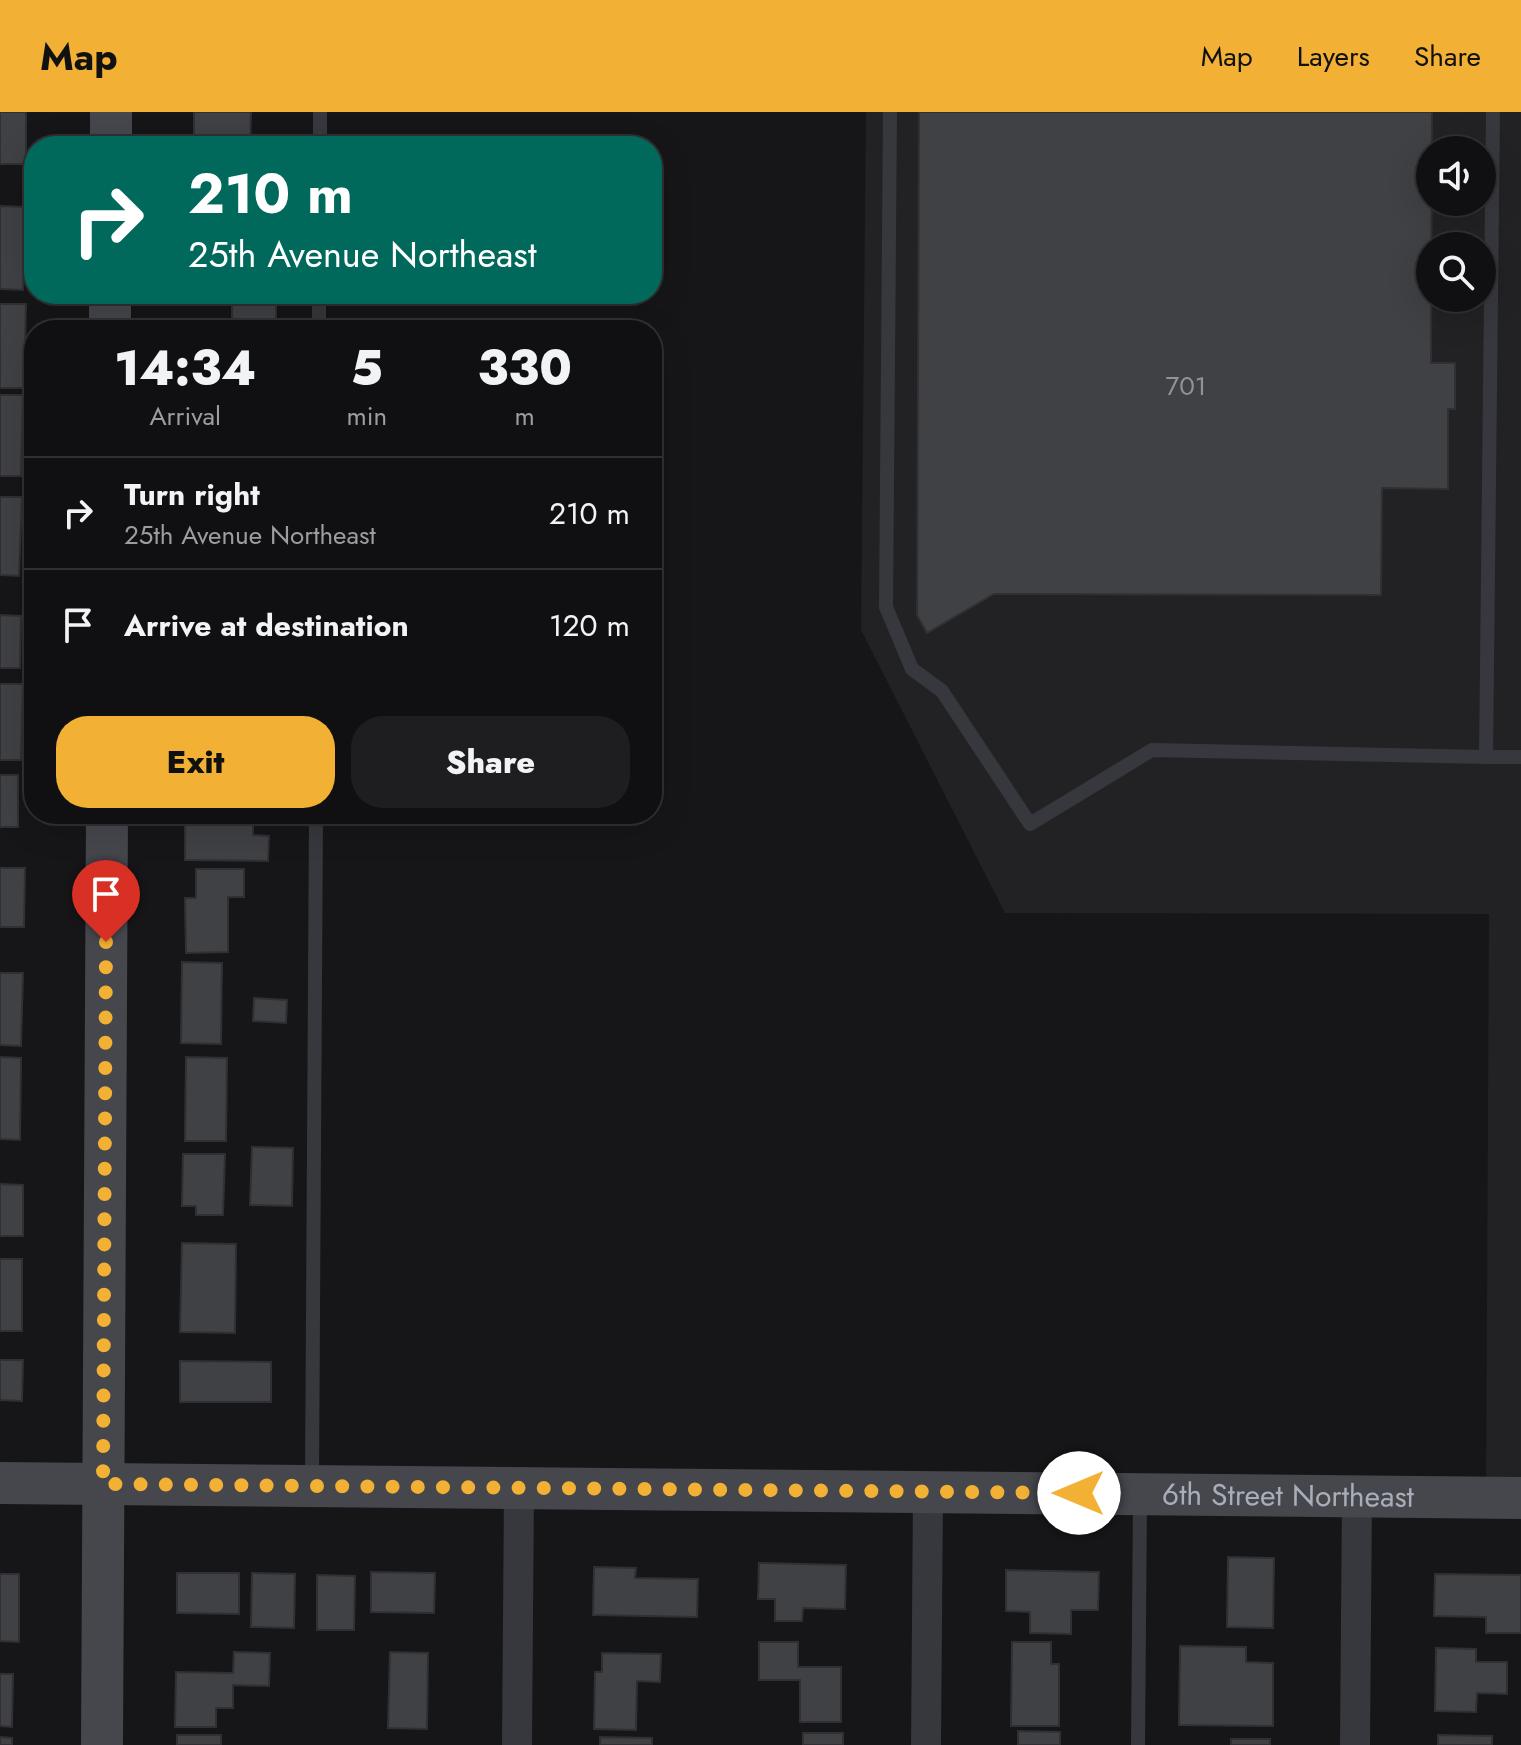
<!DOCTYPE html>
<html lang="en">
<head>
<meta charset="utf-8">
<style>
  :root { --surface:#101012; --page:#1e1e20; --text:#f1f3f6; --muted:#9c9d9f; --line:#303032; --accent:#f2b134 }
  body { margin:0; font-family:Jost,sans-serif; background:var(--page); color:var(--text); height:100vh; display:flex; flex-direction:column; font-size:30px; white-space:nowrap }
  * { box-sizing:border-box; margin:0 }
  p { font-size:26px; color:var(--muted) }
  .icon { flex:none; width:44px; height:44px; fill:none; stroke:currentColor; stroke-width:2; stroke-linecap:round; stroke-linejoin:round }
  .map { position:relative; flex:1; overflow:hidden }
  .side { position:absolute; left:24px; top:208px; width:638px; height:504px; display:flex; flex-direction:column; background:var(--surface); border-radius:32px; box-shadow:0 8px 32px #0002,0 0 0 2px var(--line) }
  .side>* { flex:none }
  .top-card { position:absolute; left:24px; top:24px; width:638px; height:168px; border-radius:32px; box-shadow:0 8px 32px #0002,0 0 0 2px var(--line); background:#00695c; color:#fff; overflow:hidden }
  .buttons { position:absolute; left:1416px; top:24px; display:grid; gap:16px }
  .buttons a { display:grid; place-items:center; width:80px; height:80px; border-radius:50%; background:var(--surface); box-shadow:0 8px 32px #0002,0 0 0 2px var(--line); font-size:40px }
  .pin { position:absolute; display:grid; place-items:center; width:68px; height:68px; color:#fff; margin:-82px -34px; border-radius:50% 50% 50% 0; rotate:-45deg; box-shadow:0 0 8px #0007 }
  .pin .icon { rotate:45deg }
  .me { position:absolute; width:88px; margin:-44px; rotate:270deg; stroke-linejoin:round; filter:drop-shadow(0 0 6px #0008) }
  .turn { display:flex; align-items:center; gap:28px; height:168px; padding:0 32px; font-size:36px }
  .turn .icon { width:104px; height:104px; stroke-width:2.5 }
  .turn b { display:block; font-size:56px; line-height:68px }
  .eta { display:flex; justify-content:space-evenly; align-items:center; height:136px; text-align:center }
  .eta b { font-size:48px; font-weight:800; line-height:56px }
  .primary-button { display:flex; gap:16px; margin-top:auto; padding:16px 32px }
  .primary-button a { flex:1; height:92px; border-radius:32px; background:var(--accent); color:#111; font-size:32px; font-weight:800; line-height:92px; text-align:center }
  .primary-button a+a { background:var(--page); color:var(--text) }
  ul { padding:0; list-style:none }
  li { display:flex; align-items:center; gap:24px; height:112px; padding:0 32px; border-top:2px solid var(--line) }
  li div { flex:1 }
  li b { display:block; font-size:30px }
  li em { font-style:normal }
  header { display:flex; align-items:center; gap:48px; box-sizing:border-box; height:112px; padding:0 40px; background:var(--accent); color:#111 }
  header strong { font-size:38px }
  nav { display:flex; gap:44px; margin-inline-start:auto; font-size:28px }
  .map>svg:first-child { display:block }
  .built { fill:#222225; fill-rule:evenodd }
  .building { fill:#404145; stroke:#303034; stroke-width:2 }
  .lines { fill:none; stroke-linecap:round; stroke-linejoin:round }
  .lane { stroke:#37383d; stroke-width:14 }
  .street { stroke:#37383d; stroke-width:30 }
  .secondary { stroke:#45474d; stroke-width:42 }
  .route { stroke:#f2b134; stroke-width:14; stroke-dasharray:0 25.2 }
  .labels { text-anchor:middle; stroke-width:6; stroke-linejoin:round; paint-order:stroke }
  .number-label { font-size:26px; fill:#8e929b }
  .street-label { font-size:30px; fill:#a8adb8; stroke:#111113 }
</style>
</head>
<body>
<header>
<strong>Map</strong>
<nav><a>Map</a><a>Layers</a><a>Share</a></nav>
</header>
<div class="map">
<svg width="1521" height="1633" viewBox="0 0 1521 1633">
  <rect width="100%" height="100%" fill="#161618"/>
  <path class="built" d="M 866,0 L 1521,0 L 1521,1386 L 1486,1385 L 1489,802 L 1005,801 L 861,518 ZM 1430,38 L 1482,38 L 1482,90 L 1430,90 ZM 1430,134 L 1482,134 L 1482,186 L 1430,186 Z"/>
  <g class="building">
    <rect x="0" y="0" width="26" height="52"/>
    <polygon points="194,0 251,0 250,34 194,34"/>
    <polygon points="919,0 1432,0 1431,251 1455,251 1455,297 1448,297 1448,377 1382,376 1381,483 994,482 927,521 917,503"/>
    <polygon points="0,94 25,95 23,178 0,177"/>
    <polygon points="232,185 276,186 276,218 232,218"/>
    <polygon points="0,192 26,192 24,276 0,276"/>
    <polygon points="0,283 23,283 21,364 0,364"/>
    <polygon points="0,385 22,385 19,464 0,463"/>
    <polygon points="0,503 21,504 20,556 0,556"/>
    <polygon points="0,572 23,572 21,648 0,648"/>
    <rect x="0" y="663" width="18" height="52"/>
    <polygon points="185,702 253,702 253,723 269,724 268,749 185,748"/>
    <polygon points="0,756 25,756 24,815 0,815"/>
    <polygon points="196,757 244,757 244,785 228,785 228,840 186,841 185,786 196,786"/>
    <polygon points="182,850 222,851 221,932 181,931"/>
    <polygon points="0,861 23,861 21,934 0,933"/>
    <polygon points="254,886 287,888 286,911 253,909"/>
    <polygon points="0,945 21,946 20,1028 0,1027"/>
    <polygon points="186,945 227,946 226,1029 185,1029"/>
    <polygon points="252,1035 293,1036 292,1094 250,1093"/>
    <polygon points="183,1042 225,1042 223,1103 196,1103 196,1094 182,1094"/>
    <polygon points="0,1072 23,1073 23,1124 0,1124"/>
    <polygon points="182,1131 236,1132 235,1221 180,1220"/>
    <rect x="0" y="1147" width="22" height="72"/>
    <polygon points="0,1248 23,1248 22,1289 0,1288"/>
    <polygon points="180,1249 271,1250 271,1290 180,1290"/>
    <polygon points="1228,1445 1274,1446 1273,1516 1227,1515"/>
    <polygon points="759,1451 846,1453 845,1497 803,1496 802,1509 775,1509 775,1487 758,1487"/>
    <polygon points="594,1455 636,1456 635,1466 698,1467 697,1505 593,1503"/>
    <polygon points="1006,1458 1099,1460 1098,1498 1071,1498 1071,1522 1030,1521 1030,1500 1006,1499"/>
    <polygon points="371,1460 435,1461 434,1501 371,1500"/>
    <polygon points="177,1461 239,1461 239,1502 177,1501"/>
    <polygon points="252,1461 295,1462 294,1516 251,1515"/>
    <polygon points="0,1462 19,1462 19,1530 0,1529"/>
    <polygon points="1435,1462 1521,1463 1521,1521 1486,1521 1486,1505 1434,1504"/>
    <polygon points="317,1463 355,1464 354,1518 317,1518"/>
    <polygon points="759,1530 798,1530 798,1555 841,1555 841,1610 800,1610 800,1568 759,1568"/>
    <polygon points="1012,1530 1051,1530 1051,1552 1059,1552 1059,1614 1011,1614"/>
    <polygon points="1180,1534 1246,1535 1246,1550 1273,1551 1273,1614 1179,1613"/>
    <polygon points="1436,1536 1476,1537 1476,1550 1507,1550 1507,1582 1477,1581 1476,1600 1435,1599"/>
    <polygon points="234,1540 270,1541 269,1574 233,1573 233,1596 216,1596 216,1615 175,1615 176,1560 233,1561"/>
    <polygon points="390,1540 428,1541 427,1617 388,1616"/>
    <polygon points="602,1541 661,1542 660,1570 637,1569 636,1618 594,1617 595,1560 602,1560"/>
    <polygon points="0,1562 13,1562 12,1615 0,1614"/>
    <polygon points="1018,1619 1060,1620 1060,1633 1018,1633"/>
    <rect x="803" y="1621" width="40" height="12"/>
    <rect x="177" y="1623" width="44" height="10"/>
    <polygon points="1438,1623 1492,1624 1492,1633 1438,1633"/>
    <polygon points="0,1625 12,1626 12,1633 0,1633"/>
    <polygon points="600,1625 652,1626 652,1633 600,1633"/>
    <rect x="1231" y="1627" width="39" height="6"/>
  </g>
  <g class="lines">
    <g class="lane">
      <polyline points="890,0 886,495 912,557 942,579 1030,712 1152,638 1486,645"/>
      <polyline points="1493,0 1486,645 1521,645"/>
      <polyline points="320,34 320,0"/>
      <polyline points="319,218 319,182"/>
      <polyline points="312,1369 316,702"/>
      <polyline points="1138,1633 1140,1387"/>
    </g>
    <g class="street">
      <polyline points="517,1633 519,1376"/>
      <polyline points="926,1633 928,1380"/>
      <polyline points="1355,1633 1357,1384"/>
    </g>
    <g class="secondary">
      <polyline points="111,34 111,0"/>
      <polyline points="110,218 110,182"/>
      <path id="s1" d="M 0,1371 L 1521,1386"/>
      <polyline points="102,1633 107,702"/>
    </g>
  </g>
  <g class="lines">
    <polyline class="route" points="106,830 103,1372 1079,1381"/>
  </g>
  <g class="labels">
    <g class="number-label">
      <text x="1186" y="283">701</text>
    </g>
    <g class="street-label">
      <text dy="10" stroke="none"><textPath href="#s1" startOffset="1288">6th Street Northeast</textPath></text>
    </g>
  </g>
</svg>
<div class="buttons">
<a><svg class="icon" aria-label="sound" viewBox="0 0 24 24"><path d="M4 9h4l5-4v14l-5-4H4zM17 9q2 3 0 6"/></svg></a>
<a><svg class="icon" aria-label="search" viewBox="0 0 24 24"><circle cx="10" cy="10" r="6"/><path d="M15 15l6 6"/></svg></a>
</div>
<div class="pin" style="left:106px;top:830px;background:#d93025"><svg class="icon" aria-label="arrive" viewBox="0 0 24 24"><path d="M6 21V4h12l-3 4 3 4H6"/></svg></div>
<svg class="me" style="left:1079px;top:1381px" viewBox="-20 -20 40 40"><circle r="19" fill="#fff"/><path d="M0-13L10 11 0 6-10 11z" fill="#f2b134"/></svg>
<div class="top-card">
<div class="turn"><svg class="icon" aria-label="right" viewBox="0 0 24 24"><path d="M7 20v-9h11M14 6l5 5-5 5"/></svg><div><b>210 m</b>25th Avenue Northeast</div></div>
</div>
<section class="side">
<div class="eta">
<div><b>14:34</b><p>Arrival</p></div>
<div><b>5</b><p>min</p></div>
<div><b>330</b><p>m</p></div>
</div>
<ul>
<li><svg class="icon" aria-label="right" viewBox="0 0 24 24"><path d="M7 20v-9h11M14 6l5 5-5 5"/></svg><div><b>Turn right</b><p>25th Avenue Northeast</p></div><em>210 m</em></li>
<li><svg class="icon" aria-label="arrive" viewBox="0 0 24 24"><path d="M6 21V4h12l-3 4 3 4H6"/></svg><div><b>Arrive at destination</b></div><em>120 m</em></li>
</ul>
<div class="primary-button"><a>Exit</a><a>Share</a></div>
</section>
</div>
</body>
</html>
